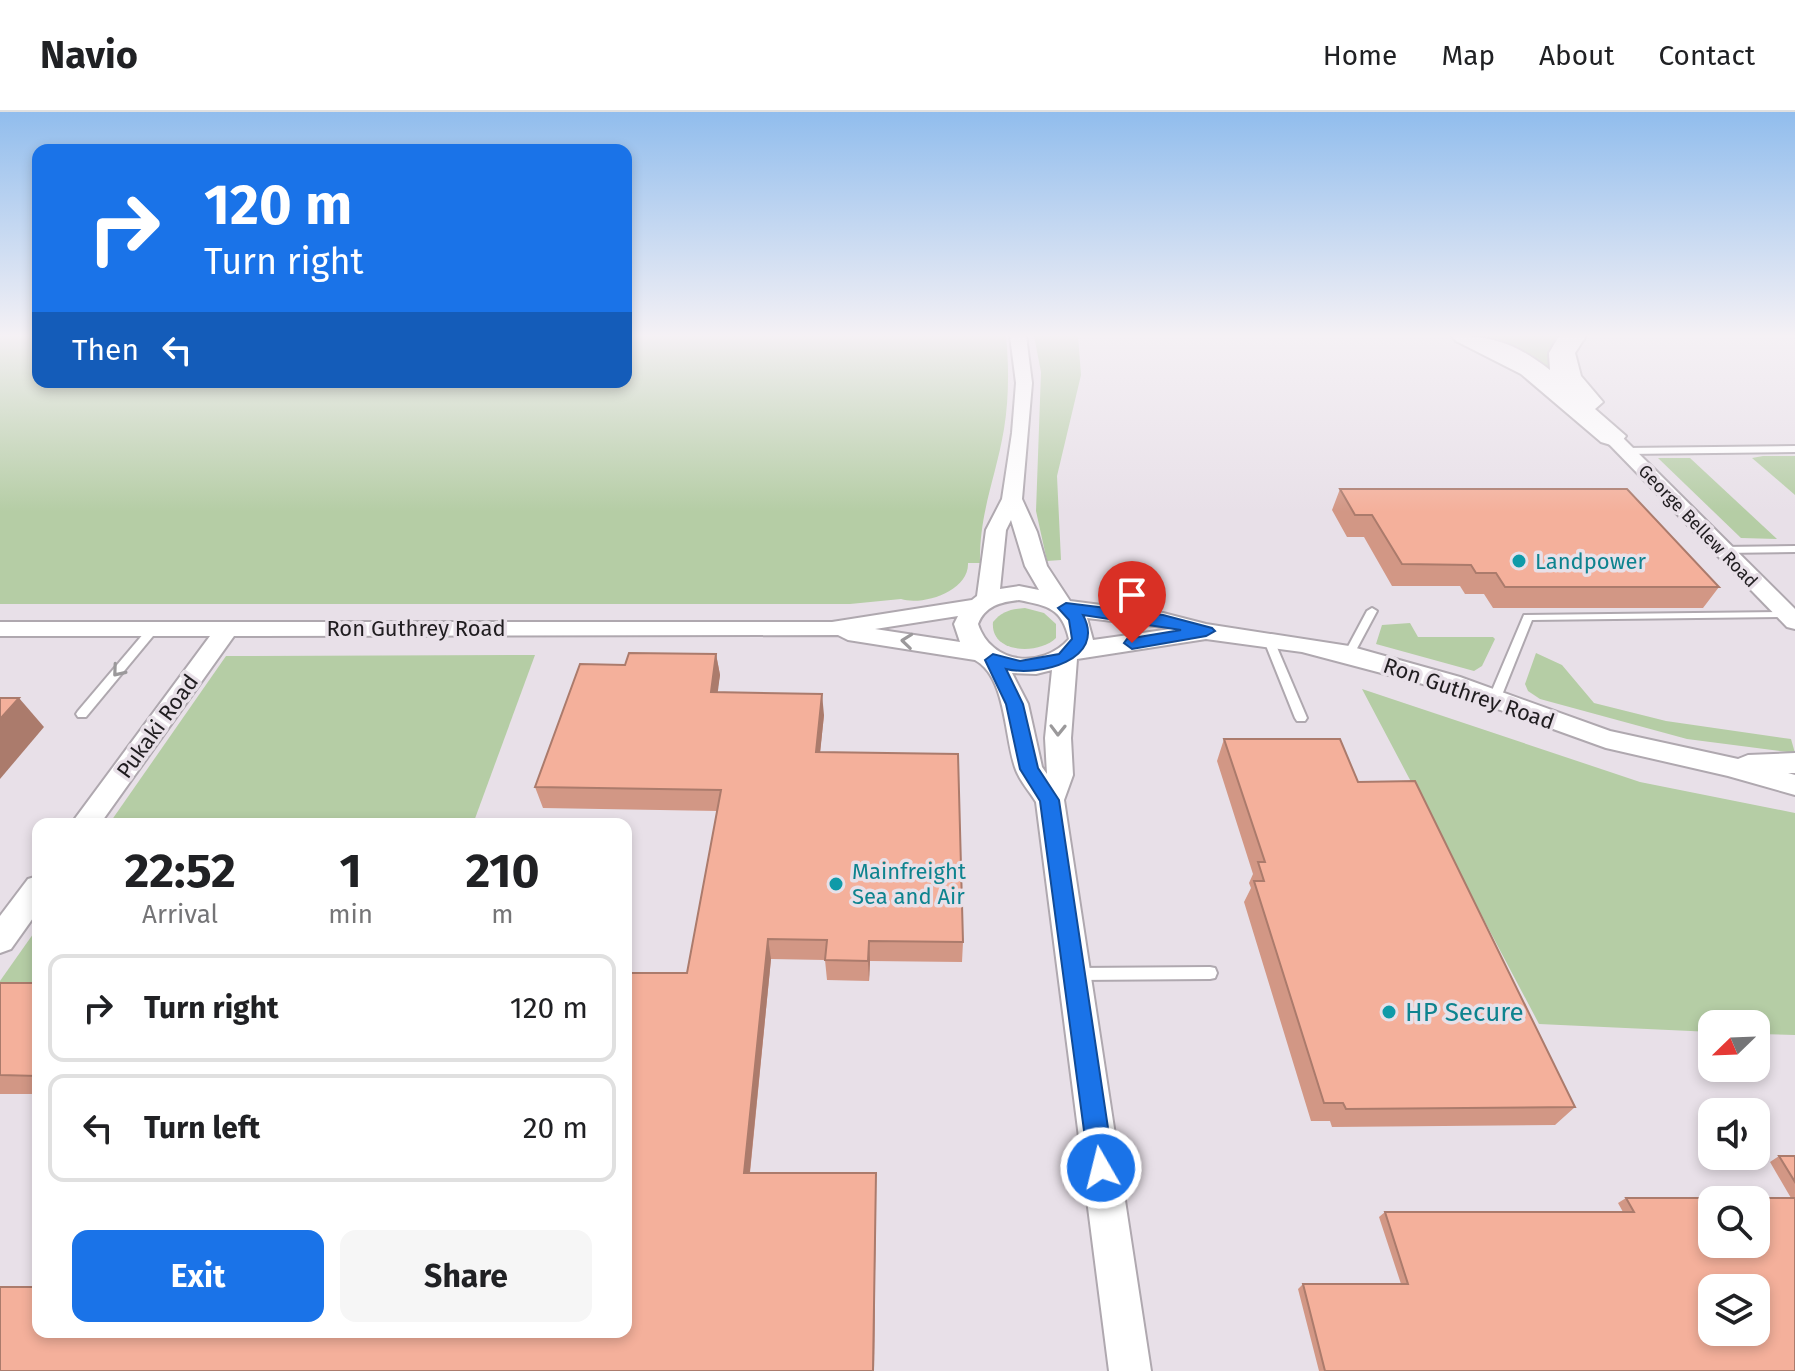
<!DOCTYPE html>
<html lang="en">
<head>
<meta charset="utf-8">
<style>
  :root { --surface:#fff; --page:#f6f6f6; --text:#202124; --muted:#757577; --line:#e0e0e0; --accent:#1a73e8 }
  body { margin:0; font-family:"Fira Sans",sans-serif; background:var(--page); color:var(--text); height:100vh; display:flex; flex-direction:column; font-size:30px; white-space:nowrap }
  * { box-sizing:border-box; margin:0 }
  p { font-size:26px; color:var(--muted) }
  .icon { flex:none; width:44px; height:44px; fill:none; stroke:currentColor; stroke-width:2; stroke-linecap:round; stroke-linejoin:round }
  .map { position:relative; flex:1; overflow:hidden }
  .side { position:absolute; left:32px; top:706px; width:600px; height:520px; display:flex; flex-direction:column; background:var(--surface); border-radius:16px; box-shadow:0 4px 12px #0003 }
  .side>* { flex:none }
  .hud { position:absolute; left:32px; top:32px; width:600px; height:244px; border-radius:16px; box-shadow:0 4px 12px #0003; background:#1a73e8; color:#fff; overflow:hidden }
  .needle { width:52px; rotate:247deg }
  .tools { position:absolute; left:1698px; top:898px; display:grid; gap:16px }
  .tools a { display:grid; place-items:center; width:72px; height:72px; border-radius:16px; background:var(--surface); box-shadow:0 4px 12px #0003; font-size:40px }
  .pin { position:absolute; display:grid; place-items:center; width:68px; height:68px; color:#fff; margin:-82px -34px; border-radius:50% 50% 50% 0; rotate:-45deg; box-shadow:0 0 8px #0007 }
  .pin .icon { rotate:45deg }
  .me { position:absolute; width:88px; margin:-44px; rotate:352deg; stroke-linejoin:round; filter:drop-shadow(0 0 6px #0008) }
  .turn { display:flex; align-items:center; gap:28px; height:168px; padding:0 40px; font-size:36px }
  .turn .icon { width:104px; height:104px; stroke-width:2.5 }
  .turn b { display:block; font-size:56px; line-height:68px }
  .then { display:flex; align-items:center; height:76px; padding:0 40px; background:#0003; gap:16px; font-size:30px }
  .eta { display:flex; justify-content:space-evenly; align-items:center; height:136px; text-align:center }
  .eta b { font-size:48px; font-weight:700; line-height:56px }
  .cta { display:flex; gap:16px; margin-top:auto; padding:16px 40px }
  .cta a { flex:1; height:92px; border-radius:16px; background:var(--accent); color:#fff; font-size:32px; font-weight:700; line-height:92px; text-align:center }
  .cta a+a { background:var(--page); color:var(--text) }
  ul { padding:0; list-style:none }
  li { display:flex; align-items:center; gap:24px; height:108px; margin:0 16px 12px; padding:0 24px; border:4px solid var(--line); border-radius:16px }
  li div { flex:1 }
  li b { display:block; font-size:30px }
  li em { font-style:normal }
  header { display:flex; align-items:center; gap:48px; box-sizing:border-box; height:112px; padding:0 40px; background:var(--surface); border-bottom:2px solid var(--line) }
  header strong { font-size:38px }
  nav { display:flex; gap:44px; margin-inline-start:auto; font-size:28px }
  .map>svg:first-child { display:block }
  .green { fill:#b5cda5 }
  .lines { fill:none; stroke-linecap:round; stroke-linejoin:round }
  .service-casing { stroke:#afa8af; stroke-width:4 }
  .minor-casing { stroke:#afa8af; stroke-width:4 }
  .trunk-casing { stroke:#afa8af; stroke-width:4 }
  .service { fill:#fff; fill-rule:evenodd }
  .minor { fill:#fff; fill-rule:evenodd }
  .trunk { fill:#fff; fill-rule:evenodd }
  .wall { fill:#d29785 }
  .shaded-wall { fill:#ab7b6c }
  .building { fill:#f4b09b; stroke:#ab7b6c; stroke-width:2; fill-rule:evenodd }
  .oneway { stroke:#9b999b }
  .route { fill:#1a73e8; stroke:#114b97; stroke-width:2 }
  .culture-dot { fill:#0f9aa8; stroke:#e8e0e8; stroke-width:3 }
  .labels { text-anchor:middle; stroke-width:7; stroke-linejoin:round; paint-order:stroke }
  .far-street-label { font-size:18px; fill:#201d20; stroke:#e8e0e8 }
  .culture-label { font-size:22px; fill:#0d838f; stroke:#e8e0e8; text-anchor:start }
  .street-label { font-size:22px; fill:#201d20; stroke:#e8e0e8 }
  .near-culture-label { font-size:26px; fill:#0d838f; stroke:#e8e0e8; text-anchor:start }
</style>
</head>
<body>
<header>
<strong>Navio</strong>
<nav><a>Home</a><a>Map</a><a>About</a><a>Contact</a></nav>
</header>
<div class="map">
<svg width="1795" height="1259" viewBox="0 0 1795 1259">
  <rect width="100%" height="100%" fill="#e8e0e8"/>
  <g class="green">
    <path d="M 0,224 L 38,224 L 38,270 L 626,270 L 626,224 L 1006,224 C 1009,254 1009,287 1004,317 C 996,365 979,401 980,451 L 968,451 C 969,479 923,494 901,487 L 850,492 L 0,492 Z"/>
    <polygon points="1034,224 1078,224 1081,263 1057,364 1061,448 1047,449 1036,399 1041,260"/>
    <polygon points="1477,224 1563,224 1559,264"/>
    <polygon points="1763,344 1795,344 1795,383 1752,346"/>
    <polygon points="1658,346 1690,346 1777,427 1741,426"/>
    <path d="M 1025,496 L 1044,501 L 1056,512 L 1056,526 C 1039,543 990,542 993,510 C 1002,499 1011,497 1025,496 Z"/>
    <polygon points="1410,511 1418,525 1493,525 1495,527 1482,554 1474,559 1376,532 1382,513"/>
    <polygon points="1536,541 1562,553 1594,591 1666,609 1791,627 1795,641 1687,627 1540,587 1528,579 1525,572"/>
    <polygon points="535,543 473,712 109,712 226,544"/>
    <polygon points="1362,577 1640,670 1795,701 1795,923 1756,922 1756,912 1712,912 1712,920 1539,912"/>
    <polygon points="38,815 38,887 0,887 0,869"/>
  </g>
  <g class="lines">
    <g class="service-casing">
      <g id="service">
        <polygon points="1795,334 1795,340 1626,342 1622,339 1626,336"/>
        <polygon points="1795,434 1795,440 1722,441 1717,438 1722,435"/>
        <polygon points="1372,496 1377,499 1354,542 1349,546 1345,545 1344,542 1367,499"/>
        <polygon points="1786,500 1791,503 1790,505 1532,508 1500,588 1494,592 1488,588 1524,503"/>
        <polygon points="154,513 159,516 158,518 86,605 78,605 76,602 78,599 150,514"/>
        <polygon points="1268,523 1273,526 1307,606 1305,609 1297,609 1295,606 1263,526"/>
        <polygon points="1210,855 1215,856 1217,861 1215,866 1210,867 1078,868 1073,867 1071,862 1073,857 1078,856"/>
      </g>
    </g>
    <g class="minor-casing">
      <g id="minor">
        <path d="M 1010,224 L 1026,224 L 1032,271 L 1022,387 L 1037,420 L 1047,454 L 1070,489 L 1163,501 L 1206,512 L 1349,534 L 1460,565 L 1610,619 L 1738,647 L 1748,643 L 1795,641 L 1795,661 L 1788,661 L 1795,663 L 1795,683 L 1728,664 L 1606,636 L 1442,577 L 1302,540 L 1206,527 L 1077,547 L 1071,626 L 1073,663 L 1064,688 L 1151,1259 L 1109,1259 L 1036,690 C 1030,680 1020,669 1016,658 C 1004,627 1007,565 975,548 L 848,528 L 838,523 L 234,524 L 100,712 L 71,712 L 210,524 L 0,524 L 0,510 L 832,510 L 972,488 L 977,484 L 986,418 L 1002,387 L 1012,321 L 1016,271 ZM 1011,408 L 1025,454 L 1039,478 L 1019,474 L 1000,477 L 1006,418 ZM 1019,488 C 1048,494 1062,496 1069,527 C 1041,558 991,552 978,512 C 985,494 1001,490 1019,488 ZM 958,504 L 954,512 L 960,530 L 875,517 ZM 1087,506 L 1163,515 L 1171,517 L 1093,528 ZM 1052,558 L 1045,626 L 1047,662 L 1042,655 L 1028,592 L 1012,561 L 1036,562 Z"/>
        <polygon points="1611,319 1617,320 1795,497 1795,517 1787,515 1605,328 1602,324"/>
        <polygon points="38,764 38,799 11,837 0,841 0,804 28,767"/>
      </g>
    </g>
    <g class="trunk-casing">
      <path id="trunk" d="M 1452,224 C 1495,224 1516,232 1550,258 L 1549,241 L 1559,224 L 1586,224 L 1575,241 L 1581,264 L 1603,290 L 1595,297 L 1626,324 L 1621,330 L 1611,333 L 1601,330 L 1521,262 L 1456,229 Z"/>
    </g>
    <use href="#service" class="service"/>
    <use href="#minor" class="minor"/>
    <use href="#trunk" class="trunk"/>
  </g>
  <g class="wall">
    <polygon points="1340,377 1719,475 1703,496 1493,496 1484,482 1465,482 1460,474 1392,474 1364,425 1347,425 1332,398"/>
    <polygon points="716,542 720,563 717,580 824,603 820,640 963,830 962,850 870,849 869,869 827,868 825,848 771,847 750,1061 876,1061 874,1259 0,1259 626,1220 687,861 718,699 543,696 535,675 625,553"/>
    <polygon points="1224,627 1358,670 1575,995 1555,1013 1332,1015 1330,1009 1311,1009 1244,790 1251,776 1249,771 1253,762 1217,649"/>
    <rect x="0" y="871" width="38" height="111"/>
    <polygon points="1779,1044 1795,1044 1795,1259 1319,1259 1298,1177 1303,1172 1401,1172 1379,1105 1385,1100 1623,1100 1618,1091 1626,1086 1791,1086 1770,1050"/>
  </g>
  <g class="shaded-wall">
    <polygon points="716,542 720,563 715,601 711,580"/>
    <polygon points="822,582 824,603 818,661 816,640"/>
    <polygon points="19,586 44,615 0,667 0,607"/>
    <polygon points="768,827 771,847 748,1078 744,1061"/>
    <polygon points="869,829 870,849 869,869 868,849"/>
    <polygon points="876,1061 874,1259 873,1259"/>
  </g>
  <g class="building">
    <polygon points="1340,377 1627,377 1719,475 1505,475 1496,461 1476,461 1471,453 1402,452 1372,403 1355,403"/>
    <polygon points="629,541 716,542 711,580 822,582 816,640 958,642 963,830 869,829 868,849 825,848 827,828 768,827 744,1061 876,1061 873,1259 0,1259 0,1175 38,1175 38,1220 626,1220 626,861 687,861 721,678 535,675 580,552 625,553"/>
    <polygon points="0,586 19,586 0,607"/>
    <polygon points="1224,627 1340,627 1358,670 1415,669 1575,995 1346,997 1343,991 1324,991 1254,769 1264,769 1258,750 1265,750"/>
    <polygon points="0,871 38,871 38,964 0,963"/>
    <polygon points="1779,1044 1795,1044 1795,1070"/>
    <path d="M 1626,1086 L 1795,1086 L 1795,1259 L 1325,1259 L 1303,1172 L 1408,1172 L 1385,1100 L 1634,1100 ZM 1712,1088 L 1756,1088 L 1756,1132 L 1712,1132 ZM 1712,1176 L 1756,1176 L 1756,1220 L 1712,1220 Z"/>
  </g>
  <defs><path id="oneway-chevron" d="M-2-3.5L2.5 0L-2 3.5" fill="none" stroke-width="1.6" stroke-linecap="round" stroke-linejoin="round" transform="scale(2)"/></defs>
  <g class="oneway">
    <use href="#oneway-chevron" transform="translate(907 529) rotate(-174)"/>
    <use href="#oneway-chevron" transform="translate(118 559) rotate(130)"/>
    <use href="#oneway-chevron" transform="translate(1058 618) rotate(91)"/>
  </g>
  <linearGradient id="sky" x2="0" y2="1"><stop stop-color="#91bded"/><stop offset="0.56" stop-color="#f5f1f5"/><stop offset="1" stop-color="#f5f1f5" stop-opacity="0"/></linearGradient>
  <rect width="1795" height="400" fill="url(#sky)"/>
  <path class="route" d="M 1066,491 L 1163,503 L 1212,516 L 1215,519 L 1206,524 L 1132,537 L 1124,531 L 1127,527 L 1181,518 L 1083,503 C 1107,548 1039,565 1006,557 L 1023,592 L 1038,656 L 1059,688 L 1114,1056 L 1110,1065 L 1101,1068 L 1092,1065 L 1089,1056 L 1040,689 L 1020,657 L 1006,592 L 985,548 L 993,542 L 1020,549 L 1059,542 L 1072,527 L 1069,508 L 1058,496 Z"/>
  <g class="culture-dot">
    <circle cx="1519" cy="449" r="8"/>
    <circle cx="836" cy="772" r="8"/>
    <circle cx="1389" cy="900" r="8"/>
  </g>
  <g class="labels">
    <g class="far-street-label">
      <text transform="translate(1698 414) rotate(46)" y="6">George Bellew Road</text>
    </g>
    <g class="culture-label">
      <text x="1535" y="457">Landpower</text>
      <text x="852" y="767">Mainfreight<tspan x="852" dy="25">Sea and Air</tspan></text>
    </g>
    <g class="street-label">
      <text x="416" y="524">Ron Guthrey Road</text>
      <text transform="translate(1469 581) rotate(19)" y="8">Ron Guthrey Road</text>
      <text transform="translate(157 614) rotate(-54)" y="8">Pukaki Road</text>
    </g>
    <g class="near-culture-label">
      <text x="1405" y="909">HP Secure</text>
    </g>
  </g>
</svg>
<div class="tools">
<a><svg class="needle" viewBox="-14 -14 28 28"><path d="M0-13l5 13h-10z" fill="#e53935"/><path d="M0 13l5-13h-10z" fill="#757577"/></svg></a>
<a><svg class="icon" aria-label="sound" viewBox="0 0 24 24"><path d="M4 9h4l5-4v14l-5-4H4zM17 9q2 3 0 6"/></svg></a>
<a><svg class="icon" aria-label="search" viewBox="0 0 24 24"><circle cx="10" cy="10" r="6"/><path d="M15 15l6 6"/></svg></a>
<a><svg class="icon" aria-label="layers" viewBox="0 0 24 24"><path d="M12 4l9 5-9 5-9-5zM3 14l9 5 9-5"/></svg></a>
</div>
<div class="pin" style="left:1132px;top:531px;background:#d93025"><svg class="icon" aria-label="arrive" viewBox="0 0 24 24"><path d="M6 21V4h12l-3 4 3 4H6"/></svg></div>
<svg class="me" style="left:1101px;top:1056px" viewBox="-20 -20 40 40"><circle r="17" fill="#1a73e8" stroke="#fff" stroke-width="3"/><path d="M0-11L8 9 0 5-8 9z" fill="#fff"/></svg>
<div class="hud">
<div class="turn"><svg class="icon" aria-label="right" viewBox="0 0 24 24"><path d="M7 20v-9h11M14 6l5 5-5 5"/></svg><div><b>120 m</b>Turn right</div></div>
<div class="then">Then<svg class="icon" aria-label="left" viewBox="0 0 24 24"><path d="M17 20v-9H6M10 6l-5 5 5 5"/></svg></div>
</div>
<section class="side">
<div class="eta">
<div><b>22:52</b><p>Arrival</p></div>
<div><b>1</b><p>min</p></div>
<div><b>210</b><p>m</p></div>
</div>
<ul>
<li><svg class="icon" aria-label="right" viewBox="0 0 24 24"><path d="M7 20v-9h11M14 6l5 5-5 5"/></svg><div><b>Turn right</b></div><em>120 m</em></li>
<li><svg class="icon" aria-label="left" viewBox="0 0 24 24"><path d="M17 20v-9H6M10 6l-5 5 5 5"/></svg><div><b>Turn left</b></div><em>20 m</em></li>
</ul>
<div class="cta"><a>Exit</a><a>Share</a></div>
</section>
</div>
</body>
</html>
